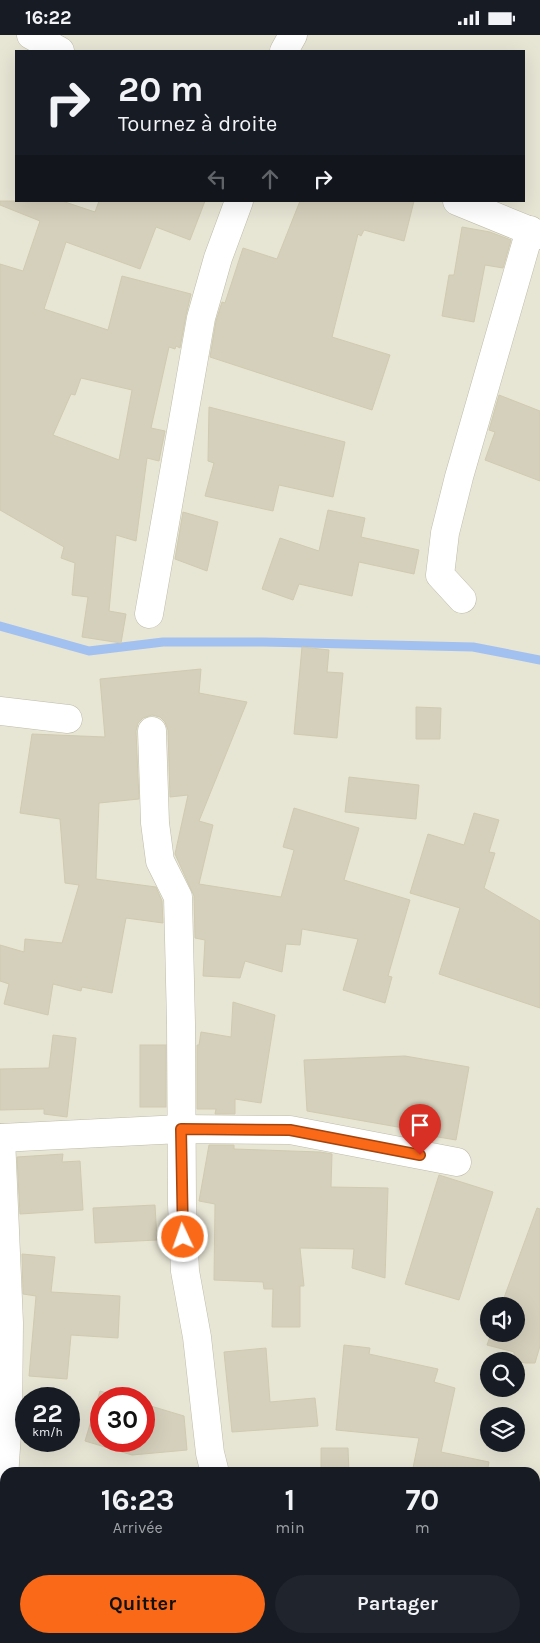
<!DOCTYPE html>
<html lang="fr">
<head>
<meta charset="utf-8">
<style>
  :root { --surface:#171b24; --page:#20242c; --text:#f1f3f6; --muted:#9ea1a6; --accent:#f96917 }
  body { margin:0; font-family:Karla,sans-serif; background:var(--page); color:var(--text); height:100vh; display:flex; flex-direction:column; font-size:19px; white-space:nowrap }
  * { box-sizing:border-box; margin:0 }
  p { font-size:16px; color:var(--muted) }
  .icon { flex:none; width:28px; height:28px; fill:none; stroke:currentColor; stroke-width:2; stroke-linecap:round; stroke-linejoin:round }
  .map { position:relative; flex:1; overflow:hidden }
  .drawer { position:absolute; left:0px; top:1432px; width:540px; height:176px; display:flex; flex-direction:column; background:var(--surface); border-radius:15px 15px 0 0; box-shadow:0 5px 20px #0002 }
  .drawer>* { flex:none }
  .top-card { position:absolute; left:15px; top:15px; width:510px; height:152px; border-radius:0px; box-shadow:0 5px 20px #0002; background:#171b24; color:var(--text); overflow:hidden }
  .fabs { position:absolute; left:480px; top:1262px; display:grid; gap:10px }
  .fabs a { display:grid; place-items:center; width:45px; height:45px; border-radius:50%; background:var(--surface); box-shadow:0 5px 20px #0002; font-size:25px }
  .speed { position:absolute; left:15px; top:1352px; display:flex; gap:10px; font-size:25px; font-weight:700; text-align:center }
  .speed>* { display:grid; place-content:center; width:65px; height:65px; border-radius:50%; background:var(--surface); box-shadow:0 5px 20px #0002; line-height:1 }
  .speed small { font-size:12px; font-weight:400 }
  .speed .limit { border:8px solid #d22; background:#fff; color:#111 }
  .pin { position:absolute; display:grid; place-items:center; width:42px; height:42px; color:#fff; margin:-51px -21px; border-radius:50% 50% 50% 0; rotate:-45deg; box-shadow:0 0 5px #0007 }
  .pin .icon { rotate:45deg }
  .me { position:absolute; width:55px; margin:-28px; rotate:357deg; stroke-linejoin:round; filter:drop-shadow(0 0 4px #0008) }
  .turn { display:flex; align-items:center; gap:18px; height:105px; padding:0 20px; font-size:22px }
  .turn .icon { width:65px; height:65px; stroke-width:2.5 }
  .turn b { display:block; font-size:35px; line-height:42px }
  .lanes { display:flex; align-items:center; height:48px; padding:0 20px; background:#0003; justify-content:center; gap:25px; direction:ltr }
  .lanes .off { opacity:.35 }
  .eta { display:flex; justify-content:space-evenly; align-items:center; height:85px; text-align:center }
  .eta b { font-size:30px; font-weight:700; line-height:35px }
  .action { display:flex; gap:10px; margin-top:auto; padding:10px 20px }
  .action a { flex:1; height:58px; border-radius:30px; background:var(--accent); color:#111; font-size:20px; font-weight:700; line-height:58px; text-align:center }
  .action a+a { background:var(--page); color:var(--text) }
  .status { display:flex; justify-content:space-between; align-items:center; height:35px; padding:0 25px; background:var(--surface); direction:ltr }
  .status svg { height:14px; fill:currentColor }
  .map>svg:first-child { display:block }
  .residential { fill:#e7e5d4; fill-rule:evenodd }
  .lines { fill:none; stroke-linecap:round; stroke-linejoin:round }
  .stream { stroke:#a2c0f0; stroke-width:9 }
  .building { fill:#d5d0bc; stroke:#d0caaf; fill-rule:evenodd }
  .street-casing { stroke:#bfbca9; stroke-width:29 }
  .street { stroke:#fff; stroke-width:28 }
  .route-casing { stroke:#a2440f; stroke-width:12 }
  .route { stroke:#f96917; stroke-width:9 }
</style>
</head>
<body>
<div class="status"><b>16:22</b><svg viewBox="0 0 49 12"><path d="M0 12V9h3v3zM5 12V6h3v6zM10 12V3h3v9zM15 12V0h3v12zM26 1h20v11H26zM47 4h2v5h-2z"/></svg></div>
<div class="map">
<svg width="540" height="1608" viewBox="0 0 540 1608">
  <rect width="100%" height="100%" fill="#f3f2e6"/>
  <path class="residential" d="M 0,0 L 540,0 L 540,1608 L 0,1608 ZM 16,16 L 524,16 L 524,166 L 16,166 ZM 489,1271 L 516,1271 L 516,1299 L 489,1299 ZM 489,1326 L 516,1326 L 516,1354 L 489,1354 ZM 26,1364 L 69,1364 L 69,1406 L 26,1406 ZM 101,1364 L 144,1364 L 144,1406 L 101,1406 ZM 489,1381 L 516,1381 L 516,1409 L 489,1409 ZM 5,1438 L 535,1438 L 535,1604 L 5,1604 Z"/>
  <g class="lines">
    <polyline class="stream" points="0,591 89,616 163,607 264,607 473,612 540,625"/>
  </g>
  <g class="building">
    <path d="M 0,166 L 62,166 L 95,177 L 99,166 L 205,166 L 190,205 L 156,192 L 140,234 L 66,207 L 44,274 L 108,295 L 122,241 L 191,259 L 186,280 L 180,313 L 176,311 L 175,314 L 169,312 L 151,393 L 165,396 L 159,426 L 147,423 L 136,506 L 116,500 L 109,576 L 126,579 L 121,608 L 82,602 L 88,562 L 72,560 L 75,528 L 61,523 L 64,512 L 0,475 L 0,229 L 23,236 L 40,186 L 0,170 ZM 81,343 L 132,355 L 119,425 L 53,400 L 71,359 L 75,360 Z"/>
    <polygon points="300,166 414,166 404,206 364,195 361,201 358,199 332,302 390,320 372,375 210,322 216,286 222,267 225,268 243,213 277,224"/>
    <polygon points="462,192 490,197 511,205 503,233 485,230 474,287 442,281 449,240 454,240"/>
    <polygon points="499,360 540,376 540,446 485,425 495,397 489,395"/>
    <polygon points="209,372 345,407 333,462 279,450 273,476 205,461 214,428 208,426"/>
    <polygon points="328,475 365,483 361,502 419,515 414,539 359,527 352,561 299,549 293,565 262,554 280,503 319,516"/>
    <polygon points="183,477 218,487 207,536 175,524"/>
    <polygon points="302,612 329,615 327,637 343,638 337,703 294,699"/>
    <polygon points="201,634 199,658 247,667 199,786 213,790 199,849 281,862 294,815 283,812 294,773 359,793 344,845 410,865 388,941 392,942 385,968 343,955 358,904 302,894 300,910 286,909 282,937 245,926 240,943 203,941 205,905 195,903 194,861 175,819 188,760 170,762 168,695 165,687 160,682 152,680 143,683 138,688 136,696 139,764 99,768 96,844 156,852 162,866 163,888 126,883 112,958 82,952 81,956 53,949 48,980 4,969 9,949 0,946 0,910 24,917 25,904 62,908 79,850 65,848 60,784 20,778 32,699 105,702 100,644"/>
    <polygon points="416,672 441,673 440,704 416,704"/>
    <polygon points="349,742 419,750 416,784 345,777"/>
    <polygon points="474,778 499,785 489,817 495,818 484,853 540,886 540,973 439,939 460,873 410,858 428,799 464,810"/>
    <polygon points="233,967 275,980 261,1068 235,1064 235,1079 215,1079 216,1074 197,1074 197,1010 199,1010 201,997 231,1002"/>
    <polygon points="53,1000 76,1003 67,1082 44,1079 44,1074 0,1075 0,1034 49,1033"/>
    <rect x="140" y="1010" width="26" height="62"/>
    <polygon points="405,1021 469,1032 456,1105 426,1100 426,1097 307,1076 304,1025"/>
    <polygon points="209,1110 234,1110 234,1114 320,1117 332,1119 331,1152 388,1153 385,1243 352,1233 354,1214 300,1213 304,1251 300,1251 300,1292 272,1292 273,1254 264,1254 263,1247 214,1245 215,1169 199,1166"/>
    <polygon points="63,1119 62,1127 80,1126 83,1175 20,1179 17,1122"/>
    <polygon points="439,1140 493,1157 459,1265 405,1249"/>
    <polygon points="155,1170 157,1205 95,1208 93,1173"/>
    <polygon points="537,1173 540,1174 540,1311 535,1328 525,1328 514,1325 514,1317 487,1310 491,1299 516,1299 516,1271 501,1271"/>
    <polygon points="22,1219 55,1222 51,1257 120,1261 118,1303 71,1300 67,1344 29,1341 36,1261 23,1259"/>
    <polygon points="344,1310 370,1313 369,1319 438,1334 434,1347 455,1353 441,1417 489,1427 487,1438 412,1438 419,1403 336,1395"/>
    <polygon points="266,1313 270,1367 315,1363 318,1391 232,1397 224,1317"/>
    <polygon points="100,1356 126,1364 101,1364 101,1406 144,1406 144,1369 184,1381 187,1415 132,1420 85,1406"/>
    <polygon points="321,1413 348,1413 349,1438 321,1438"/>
  </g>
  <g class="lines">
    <g class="street-casing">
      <g id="street">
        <polyline points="31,0 60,16"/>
        <polyline points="284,16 293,0"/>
        <polyline points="457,166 540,200"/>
        <polyline points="462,564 440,540 445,498 459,442 530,195"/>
        <polyline points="149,579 201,283 218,223 239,166"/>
        <polyline points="0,676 68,684"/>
        <polyline points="152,696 155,788 160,826 178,862 181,988 182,1169 185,1236 197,1302 210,1418 215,1438"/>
        <polyline points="0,1103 181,1094 290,1095 457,1127"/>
        <polyline points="0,1502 8,1383 9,1288 1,1103"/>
        <polyline points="235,1604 235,1608"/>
      </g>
    </g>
    <use href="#street" class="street"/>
  </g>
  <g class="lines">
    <g class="route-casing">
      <polyline id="route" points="183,1202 181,1094 290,1095 420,1120"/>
    </g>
    <use href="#route" class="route"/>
  </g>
</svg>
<div class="fabs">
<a><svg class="icon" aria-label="sound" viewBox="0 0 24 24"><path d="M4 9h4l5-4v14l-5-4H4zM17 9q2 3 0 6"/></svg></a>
<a><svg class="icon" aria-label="search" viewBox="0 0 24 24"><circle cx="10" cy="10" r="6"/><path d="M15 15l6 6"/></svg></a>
<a><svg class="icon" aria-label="layers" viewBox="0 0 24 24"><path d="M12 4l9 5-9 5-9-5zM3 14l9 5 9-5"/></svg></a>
</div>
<div class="speed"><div>22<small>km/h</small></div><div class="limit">30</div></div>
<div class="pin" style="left:420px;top:1120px;background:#d93025"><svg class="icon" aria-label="arrive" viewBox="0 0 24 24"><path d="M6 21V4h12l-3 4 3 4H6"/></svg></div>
<svg class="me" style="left:183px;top:1202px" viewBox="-20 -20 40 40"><circle r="17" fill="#f96917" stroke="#fff" stroke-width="3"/><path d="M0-11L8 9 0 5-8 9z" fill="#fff"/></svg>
<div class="top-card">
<div class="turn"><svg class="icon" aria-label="right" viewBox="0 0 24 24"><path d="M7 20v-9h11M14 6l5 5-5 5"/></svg><div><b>20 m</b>Tournez à droite</div></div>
<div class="lanes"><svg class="icon off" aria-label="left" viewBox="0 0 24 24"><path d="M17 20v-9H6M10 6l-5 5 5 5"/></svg><svg class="icon off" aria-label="ahead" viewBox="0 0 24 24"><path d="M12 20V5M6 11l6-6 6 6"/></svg><svg class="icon" aria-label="right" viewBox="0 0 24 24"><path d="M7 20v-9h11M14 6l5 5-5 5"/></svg></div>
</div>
<section class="drawer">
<div class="eta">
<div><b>16:23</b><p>Arrivée</p></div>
<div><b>1</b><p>min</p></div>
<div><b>70</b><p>m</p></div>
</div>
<div class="action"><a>Quitter</a><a>Partager</a></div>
</section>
</div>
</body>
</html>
